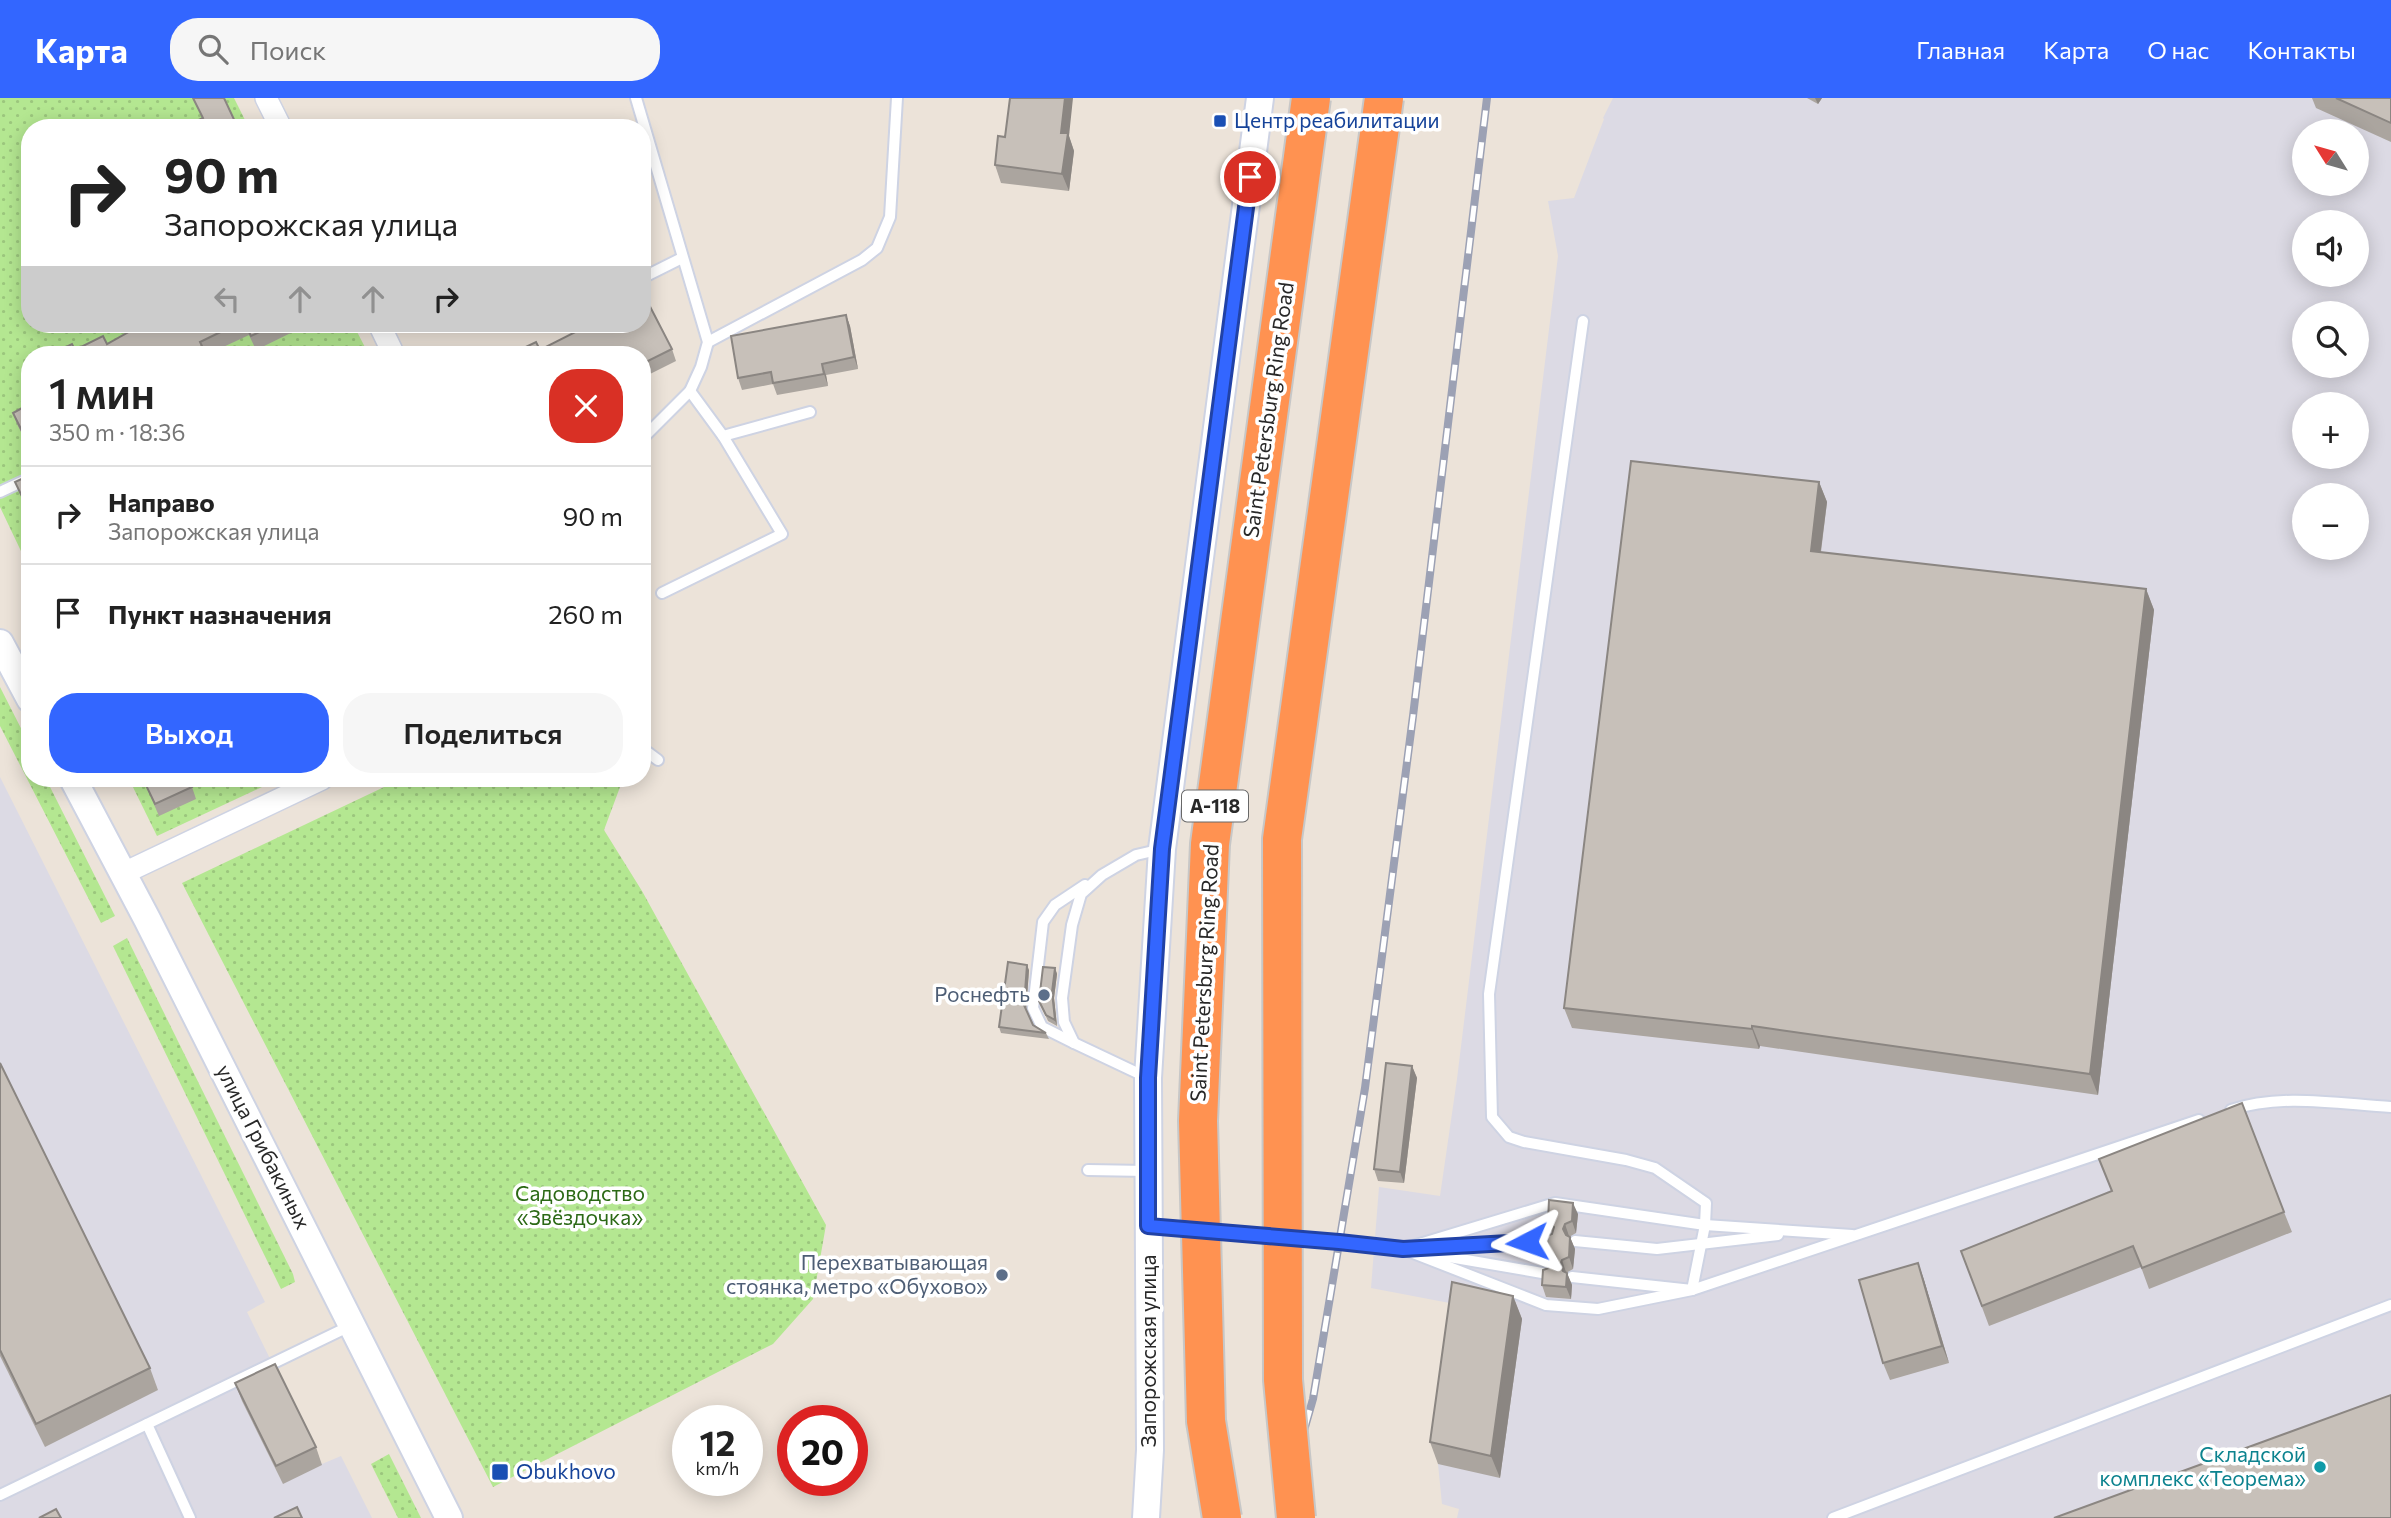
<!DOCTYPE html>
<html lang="ru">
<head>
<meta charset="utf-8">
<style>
  :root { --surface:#fff; --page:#f6f6f6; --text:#222; --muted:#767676; --line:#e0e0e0; --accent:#36f }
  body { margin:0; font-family:Commissioner,sans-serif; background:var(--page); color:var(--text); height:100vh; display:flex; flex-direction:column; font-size:26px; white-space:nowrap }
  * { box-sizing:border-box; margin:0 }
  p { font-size:23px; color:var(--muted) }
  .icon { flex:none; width:38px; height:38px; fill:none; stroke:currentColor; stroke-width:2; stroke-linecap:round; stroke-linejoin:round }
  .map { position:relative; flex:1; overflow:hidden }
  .drawer { position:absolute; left:21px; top:248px; width:630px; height:441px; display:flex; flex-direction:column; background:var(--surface); border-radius:28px; box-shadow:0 4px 18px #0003 }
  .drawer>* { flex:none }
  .hud { position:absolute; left:21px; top:21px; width:630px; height:214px; border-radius:28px; box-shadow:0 4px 18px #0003; background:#fff; color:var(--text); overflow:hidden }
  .needle { width:46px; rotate:307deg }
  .controls { position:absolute; left:2292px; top:21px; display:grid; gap:14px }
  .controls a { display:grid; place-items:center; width:77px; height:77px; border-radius:50%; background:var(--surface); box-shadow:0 4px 18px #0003; font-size:35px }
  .speed { position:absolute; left:672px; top:1307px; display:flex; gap:14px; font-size:35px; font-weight:700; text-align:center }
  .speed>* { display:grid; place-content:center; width:91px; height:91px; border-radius:50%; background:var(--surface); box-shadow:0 4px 18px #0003; line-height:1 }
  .speed small { font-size:18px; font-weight:400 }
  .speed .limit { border:10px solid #d22; background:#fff; color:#111 }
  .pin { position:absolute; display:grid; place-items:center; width:60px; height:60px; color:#fff; margin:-30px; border:4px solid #fff; border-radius:50%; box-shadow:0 2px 7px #0007 }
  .me { position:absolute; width:77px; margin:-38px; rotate:266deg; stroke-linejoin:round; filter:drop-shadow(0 0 5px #0008) }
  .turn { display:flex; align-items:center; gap:24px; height:147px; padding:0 28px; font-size:32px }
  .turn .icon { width:91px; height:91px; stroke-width:2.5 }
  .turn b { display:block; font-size:49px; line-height:60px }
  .lanes { display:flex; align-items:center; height:66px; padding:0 28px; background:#0003; justify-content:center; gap:35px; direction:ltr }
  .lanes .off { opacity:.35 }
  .round { display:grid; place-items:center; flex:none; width:74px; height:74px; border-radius:28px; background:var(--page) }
  .headline { display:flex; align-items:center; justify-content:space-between; height:119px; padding:0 28px }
  h1 { font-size:42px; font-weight:600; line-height:52px }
  .action { display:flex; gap:14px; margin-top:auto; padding:14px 28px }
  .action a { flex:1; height:80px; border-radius:28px; background:var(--accent); color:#fff; font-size:28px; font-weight:600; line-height:80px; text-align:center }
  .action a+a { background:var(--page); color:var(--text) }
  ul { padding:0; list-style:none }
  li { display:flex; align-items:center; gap:21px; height:98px; padding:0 28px; border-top:2px solid var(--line) }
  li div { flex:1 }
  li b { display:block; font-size:26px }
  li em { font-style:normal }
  header { display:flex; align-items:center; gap:42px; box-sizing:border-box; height:98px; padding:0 35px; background:var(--accent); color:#fff }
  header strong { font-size:33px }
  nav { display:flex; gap:38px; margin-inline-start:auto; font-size:24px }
  .search { width:490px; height:63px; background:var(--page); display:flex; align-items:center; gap:18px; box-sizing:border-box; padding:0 24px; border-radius:28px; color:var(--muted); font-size:26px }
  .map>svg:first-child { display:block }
  .industrial { fill:#dcdae4; fill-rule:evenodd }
  .grass { fill:url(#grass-dots) }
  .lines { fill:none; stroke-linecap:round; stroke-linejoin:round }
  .service-casing { stroke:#ced3e3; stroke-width:14 }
  .minor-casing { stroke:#ced3e3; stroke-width:24 }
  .tertiary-casing { stroke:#ced3e3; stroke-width:30 }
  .service { stroke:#fff; stroke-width:10 }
  .minor { stroke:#fff; stroke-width:21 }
  .tertiary { stroke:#fff; stroke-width:26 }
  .rail-casing { stroke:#9ca1b4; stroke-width:8 }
  .rail { stroke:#fff; stroke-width:5; stroke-dasharray:16; stroke-linecap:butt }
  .motorway-bridge-casing { stroke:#c7c7c7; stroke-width:42; stroke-linecap:butt }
  .motorway-bridge { stroke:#ff9251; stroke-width:38 }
  .wall { fill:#aba59f }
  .shaded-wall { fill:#8b8682 }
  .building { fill:#c7c0b9; stroke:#8b8682; stroke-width:2 }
  .route-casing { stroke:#2142a6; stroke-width:18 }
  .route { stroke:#36f; stroke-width:12 }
  .transit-dot { fill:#1a4fb4; stroke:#fff; stroke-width:2.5 }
  .service-dot { fill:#5c6f8a; stroke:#fff; stroke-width:2.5 }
  .culture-dot { fill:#0f9aa8; stroke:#fff; stroke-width:2.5 }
  .labels { text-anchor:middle; stroke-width:7; stroke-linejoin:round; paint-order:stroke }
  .shield { fill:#fff; stroke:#686868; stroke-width:2 }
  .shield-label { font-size:19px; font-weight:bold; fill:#282828 }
  .transit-label { font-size:21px; fill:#164399; stroke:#fff; text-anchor:start }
  .street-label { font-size:21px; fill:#282828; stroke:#fff }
  .service-label { font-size:21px; fill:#4e5e75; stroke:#fff; text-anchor:end }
  .park-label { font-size:21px; fill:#2b6915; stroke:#fff }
  .culture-label { font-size:21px; fill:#0d838f; stroke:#fff; text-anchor:end }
</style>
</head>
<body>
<header>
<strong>Карта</strong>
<div class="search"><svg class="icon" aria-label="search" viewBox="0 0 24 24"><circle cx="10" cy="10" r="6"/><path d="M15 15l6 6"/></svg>Поиск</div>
<nav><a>Главная</a><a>Карта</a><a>О нас</a><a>Контакты</a></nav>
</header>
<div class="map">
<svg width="2391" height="1420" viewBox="0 0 2391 1420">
  <defs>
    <pattern id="grass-dots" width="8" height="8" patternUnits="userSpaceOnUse" patternTransform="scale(1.75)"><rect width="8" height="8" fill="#b4e791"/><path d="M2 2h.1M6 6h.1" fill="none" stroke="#9bc67d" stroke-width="1.8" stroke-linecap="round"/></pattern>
  </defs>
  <rect width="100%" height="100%" fill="#ece3d9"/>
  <g class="industrial">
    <path d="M 1613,0 L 2391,0 L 2391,1420 L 1457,1420 L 1459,1411 L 1442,1406 L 1438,1366 L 1460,1207 L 1371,1190 L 1379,1089 L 1440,1098 L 1457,981 L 1558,158 L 1548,103 L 1574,100 L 1604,21 L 1603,20 ZM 2305,33 L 2357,33 L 2357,86 L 2305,86 ZM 2305,124 L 2357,124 L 2357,177 L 2305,177 ZM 2305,215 L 2357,215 L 2357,268 L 2305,268 ZM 2305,306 L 2357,306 L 2357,359 L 2305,359 ZM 2305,397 L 2357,397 L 2357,450 L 2305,450 Z"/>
    <polygon points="0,679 265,1204 247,1214 322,1366 341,1358 372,1420 0,1420"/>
  </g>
  <g class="grass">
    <polygon points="0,0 234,0 249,30 30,30 30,226 353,226 369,257 30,257 30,472 0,409"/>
    <polygon points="0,589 30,648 30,681 46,681 115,818 101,825 0,628"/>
    <polygon points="129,681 279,681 157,738"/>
    <polygon points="401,681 623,681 604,732 642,793 826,1127 813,1201 773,1246 493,1389 182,785"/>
    <polygon points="127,840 293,1176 295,1184 281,1191 113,848"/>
    <polygon points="389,1356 421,1420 398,1420 371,1366"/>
  </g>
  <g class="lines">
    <g class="service-casing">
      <g id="service">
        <polyline points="636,0 708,244 701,269 690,293 642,341"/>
        <polyline points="642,180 682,160"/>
        <polyline points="552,226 553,226"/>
        <polyline points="708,244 862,162 877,150 890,119 897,0"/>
        <polyline points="690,293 723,338 810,314"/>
        <polyline points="0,394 30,380"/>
        <polyline points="662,495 782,436 723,338"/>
        <polyline points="642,650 658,662"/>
        <polyline points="1074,945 1042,929 1033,910 1043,824 1055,807 1085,787"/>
        <polyline points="1148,980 1074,945 1064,924 1062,900 1072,827 1081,796 1102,777 1136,757 1162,751"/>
        <path d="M 2231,1012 C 2281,995 2339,1006 2391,1009"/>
        <polyline points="1088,1072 1147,1073"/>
        <polyline points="1150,1128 1339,1144 1410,1152"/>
        <polyline points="1575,1143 1657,1151 1778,1137"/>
        <polyline points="1421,1150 1551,1142"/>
        <polyline points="1403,1151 1546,1207 1598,1211 1692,1192 2199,1022"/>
        <polyline points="1403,1151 1555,1105 1705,1127 1852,1137"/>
        <polyline points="1426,1155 1548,1176"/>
        <polyline points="1572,1179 1692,1192 1705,1127 1706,1105 1655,1070 1626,1062 1524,1044 1509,1039 1492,1019 1489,896 1583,223"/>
        <polyline points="147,1326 190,1420"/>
        <polyline points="0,1397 350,1228"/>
        <polyline points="1833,1420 2391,1207"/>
      </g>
    </g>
    <g class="minor-casing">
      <g id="minor">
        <polyline points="266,0 281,30"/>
        <polyline points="379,226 394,257"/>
        <polyline points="124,775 322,681"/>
      </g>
    </g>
    <g class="tertiary-casing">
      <g id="tertiary">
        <polyline points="0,545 30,601"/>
        <polyline points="73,681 147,821 449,1420"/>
        <polyline points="1146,1420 1150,1352 1148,980 1162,751 1260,0"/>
      </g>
    </g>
    <use href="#service" class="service"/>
    <use href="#minor" class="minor"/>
    <use href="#tertiary" class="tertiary"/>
    <g class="rail-casing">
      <polyline id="rail" points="1279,1420 1313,1301 1365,990 1413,618 1487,0"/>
    </g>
    <use href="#rail" class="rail"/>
    <g class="motorway-bridge-casing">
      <g id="motorway-bridge">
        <polyline points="1222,1420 1206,1323 1198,1023 1210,746 1311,0"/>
        <polyline points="1296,1420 1283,1282 1282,741 1384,0"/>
      </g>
    </g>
    <use href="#motorway-bridge" class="motorway-bridge"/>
  </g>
  <g class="wall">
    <polygon points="1807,0 1822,0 1818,6"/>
    <polygon points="2312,0 2391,0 2391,44 2316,10"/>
    <polygon points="1069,38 1074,53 1069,93 1001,85 995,67"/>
    <polygon points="846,217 850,228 858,271 826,277 828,288 777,297 773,286 742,292 738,280"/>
    <polygon points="143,226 304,226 305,228 256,252 249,237 206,257 50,257 107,246"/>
    <polygon points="672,251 676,263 644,279 642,277 642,257 540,252"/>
    <polygon points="30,300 30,352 17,326 13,315 24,309"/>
    <polygon points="30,377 30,418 15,384"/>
    <polygon points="1819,384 1827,404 1821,454 2146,491 2154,512 2098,997 1760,948 1759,951 1572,930 1564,910"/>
    <polygon points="143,681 192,689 196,701 159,718"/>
    <polygon points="1055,870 1057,876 1054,900 1057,928 1048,923 1039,903"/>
    <polygon points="1029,872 1026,912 1033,927 1046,935 1049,941 1001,935 999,929"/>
    <polygon points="0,965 150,1270 158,1292 45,1349 0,1258"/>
    <polygon points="1412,968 1417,980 1404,1085 1378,1083 1374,1071"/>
    <polygon points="2284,1114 2292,1134 2149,1191 2141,1169 1989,1228 1961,1153"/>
    <polygon points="1578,1116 1576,1135 1569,1139 1570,1139 1575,1151 1573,1171 1566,1175 1567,1175 1572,1187 1571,1201 1546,1199 1542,1187 1550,1169 1545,1156 1552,1135 1548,1123"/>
    <polygon points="1918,1165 1924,1182 1949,1265 1890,1282 1883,1265"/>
    <polygon points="1513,1198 1522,1221 1500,1380 1438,1366 1430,1344"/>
    <polygon points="235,1285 316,1349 322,1367 283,1386 242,1303"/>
    <polygon points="793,1357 793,1382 800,1382 798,1384 790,1384 784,1378 782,1372"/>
  </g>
  <g class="shaded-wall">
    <polygon points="1065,0 1073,0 1069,38 1074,53 1069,93 1062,76 1061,35"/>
    <polygon points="1815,0 1822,0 1818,6"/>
    <polygon points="846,217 850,228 858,271 854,259"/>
    <polygon points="822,266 826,277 828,288 824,276"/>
    <polygon points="1819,384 1827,404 1818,474 1811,453"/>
    <polygon points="2146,491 2154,512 2098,997 2090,976"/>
    <polygon points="1027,867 1029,872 1026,913 1024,907"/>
    <polygon points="1055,870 1057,876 1054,900 1057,928 1055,922 1052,894"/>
    <polygon points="1752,928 1760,948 1759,951 1752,931"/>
    <polygon points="1412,968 1417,980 1404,1085 1400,1074"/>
    <polygon points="1573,1105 1578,1116 1576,1135 1572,1123"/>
    <polygon points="1565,1126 1569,1138 1567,1143 1563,1131"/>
    <polygon points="1570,1139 1575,1151 1573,1171 1569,1159"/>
    <polygon points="1562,1162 1566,1174 1564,1179 1560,1167"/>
    <polygon points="1918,1165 1924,1182 1949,1265 1942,1248"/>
    <polygon points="1567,1175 1572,1187 1571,1201 1566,1189"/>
    <polygon points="1513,1198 1522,1221 1500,1380 1491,1358"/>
  </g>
  <g class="building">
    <polygon points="193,0 224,0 238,30 197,30 194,24 203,20"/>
    <polygon points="1010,0 1065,0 1061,35 1068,35 1062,76 995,67 998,38 1005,39"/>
    <polygon points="2336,0 2391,0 2391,25"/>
    <polygon points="642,193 672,251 642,266 642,257 509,257 536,244 540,252 591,226 642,226"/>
    <polygon points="846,217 854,259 822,266 824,276 773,285 771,274 738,280 731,238"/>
    <polygon points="143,226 237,226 200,244 202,248 185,257 50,257 72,246 75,252 103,238 107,246"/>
    <polygon points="245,226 276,226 251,238"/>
    <polygon points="30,300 30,349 13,315 24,309 22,304"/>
    <polygon points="1631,363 1819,384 1811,453 2146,491 2090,976 1752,928 1752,931 1564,910"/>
    <polygon points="30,377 30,415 15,384"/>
    <polygon points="143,681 188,681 192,689 155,706"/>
    <polygon points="1008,864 1027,867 1024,907 1033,927 1046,935 999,929"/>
    <polygon points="1043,869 1055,870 1052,894 1055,922 1046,917 1039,903"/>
    <polygon points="0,965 150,1270 36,1326 0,1252"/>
    <polygon points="1386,965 1412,968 1400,1074 1374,1071"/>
    <polygon points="2242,1005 2284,1114 2142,1170 2133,1148 1982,1208 1961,1153 2112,1093 2099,1061"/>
    <polygon points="1549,1102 1573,1105 1572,1123 1565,1126 1563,1131 1566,1137 1570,1139 1569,1159 1562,1162 1560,1167 1563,1173 1567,1175 1566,1189 1542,1187 1543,1172 1549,1170 1552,1165 1549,1159 1545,1156 1546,1138 1552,1136 1554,1129 1548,1123"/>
    <polygon points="1918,1165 1942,1248 1883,1265 1859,1182"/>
    <polygon points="1452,1184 1513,1198 1491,1358 1430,1344"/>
    <polygon points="275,1266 316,1349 276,1368 235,1285"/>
    <polygon points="2391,1297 2391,1420 2054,1420"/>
    <polygon points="791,1357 793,1357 793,1378 788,1378 782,1372 782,1361"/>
    <polygon points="297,1409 302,1420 274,1420"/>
    <polygon points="56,1411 61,1420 39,1420"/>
  </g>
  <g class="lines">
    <g class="route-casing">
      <polyline id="route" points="1250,79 1162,751 1148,980 1148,1128 1339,1144 1403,1151 1527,1144"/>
    </g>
    <use href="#route" class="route"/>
  </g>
  <g class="transit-dot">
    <rect x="1213" y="16" width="14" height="14" rx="3.5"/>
    <rect x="491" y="1365" width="18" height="18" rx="3.5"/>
  </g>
  <g class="service-dot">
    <circle cx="1044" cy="897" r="7"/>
    <circle cx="1002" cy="1177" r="7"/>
  </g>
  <circle class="culture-dot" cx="2320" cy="1369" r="7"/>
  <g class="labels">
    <rect class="shield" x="1182" y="692.5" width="66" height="31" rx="5"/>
    <g class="shield-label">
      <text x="1215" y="715">А-118</text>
    </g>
    <g class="transit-label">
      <text x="1234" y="30">Центр реабилитации</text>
      <text x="516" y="1381">Obukhovo</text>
    </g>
    <g class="street-label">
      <text transform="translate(1269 312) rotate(-82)" y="7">Saint Petersburg Ring Road</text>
      <text transform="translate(1205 875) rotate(-87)" y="7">Saint Petersburg Ring Road</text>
      <text transform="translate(263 1049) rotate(63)" y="7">улица Грибакиных</text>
      <text transform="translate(1149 1253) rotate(-90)" y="7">Запорожская улица</text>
    </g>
    <g class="service-label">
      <text x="1030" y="904">Роснефть</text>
      <text x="988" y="1172">Перехватывающая<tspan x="988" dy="24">стоянка, метро «Обухово»</tspan></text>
    </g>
    <g class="park-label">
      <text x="580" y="1103">Садоводство<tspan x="580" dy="24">«Звёздочка»</tspan></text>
    </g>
    <g class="culture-label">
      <text x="2306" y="1364">Складской<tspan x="2306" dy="24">комплекс «Теорема»</tspan></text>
    </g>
  </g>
</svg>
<div class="controls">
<a><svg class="needle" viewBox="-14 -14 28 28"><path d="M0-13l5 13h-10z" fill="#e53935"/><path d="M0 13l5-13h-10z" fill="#767676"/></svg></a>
<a><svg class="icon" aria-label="sound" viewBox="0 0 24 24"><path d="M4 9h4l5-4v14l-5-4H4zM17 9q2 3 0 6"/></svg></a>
<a><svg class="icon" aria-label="search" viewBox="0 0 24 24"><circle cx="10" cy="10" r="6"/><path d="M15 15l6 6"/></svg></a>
<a>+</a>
<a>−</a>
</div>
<div class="speed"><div>12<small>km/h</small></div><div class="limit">20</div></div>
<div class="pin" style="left:1250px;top:79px;background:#d93025"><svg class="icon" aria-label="arrive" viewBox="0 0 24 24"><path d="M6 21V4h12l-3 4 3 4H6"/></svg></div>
<svg class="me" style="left:1527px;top:1144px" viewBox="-20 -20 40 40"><path d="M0-17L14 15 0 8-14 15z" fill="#36f" stroke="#fff" stroke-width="4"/></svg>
<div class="hud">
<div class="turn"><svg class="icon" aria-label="right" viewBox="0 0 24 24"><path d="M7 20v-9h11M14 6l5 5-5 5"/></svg><div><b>90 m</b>Запорожская улица</div></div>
<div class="lanes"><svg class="icon off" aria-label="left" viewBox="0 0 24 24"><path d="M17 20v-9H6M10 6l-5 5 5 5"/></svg><svg class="icon off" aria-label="ahead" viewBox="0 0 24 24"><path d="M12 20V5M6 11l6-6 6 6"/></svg><svg class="icon off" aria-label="ahead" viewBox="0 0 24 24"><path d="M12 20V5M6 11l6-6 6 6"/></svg><svg class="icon" aria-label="right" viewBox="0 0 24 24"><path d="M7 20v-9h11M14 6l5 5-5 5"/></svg></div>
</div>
<section class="drawer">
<div class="headline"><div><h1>1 мин</h1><p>350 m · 18:36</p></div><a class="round" style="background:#d93025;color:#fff"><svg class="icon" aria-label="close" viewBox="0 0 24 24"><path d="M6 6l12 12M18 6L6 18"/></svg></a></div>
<ul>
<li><svg class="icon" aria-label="right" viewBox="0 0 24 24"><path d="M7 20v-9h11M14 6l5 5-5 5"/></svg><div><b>Направо</b><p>Запорожская улица</p></div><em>90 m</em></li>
<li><svg class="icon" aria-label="arrive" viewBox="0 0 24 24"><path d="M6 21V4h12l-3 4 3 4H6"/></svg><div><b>Пункт назначения</b></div><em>260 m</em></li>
</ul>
<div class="action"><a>Выход</a><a>Поделиться</a></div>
</section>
</div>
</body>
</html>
